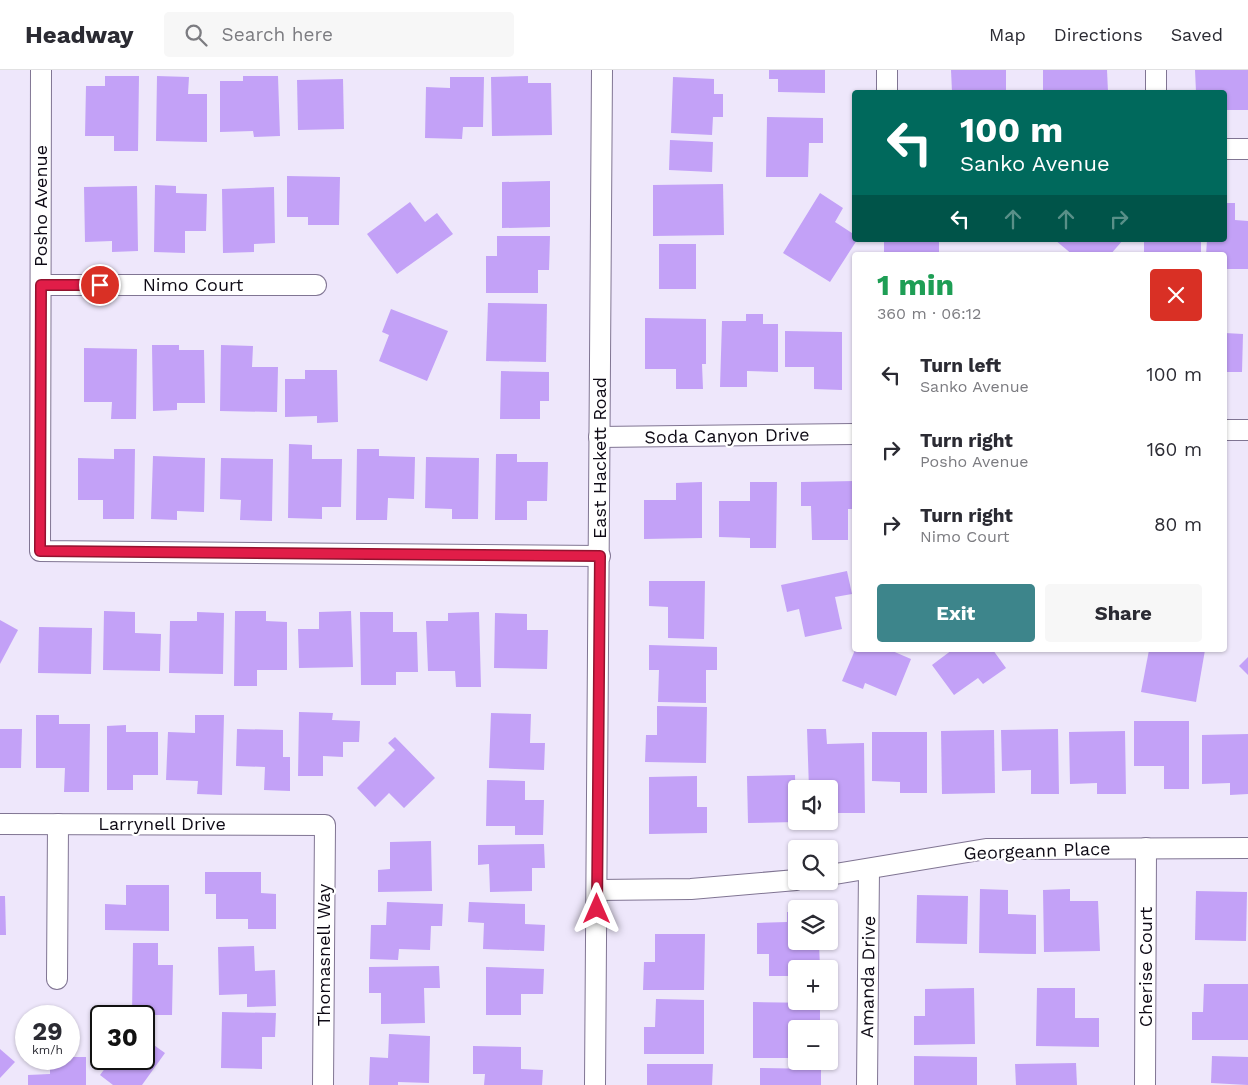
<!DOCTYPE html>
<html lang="en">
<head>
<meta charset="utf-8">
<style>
  :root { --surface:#fff; --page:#f7f7f7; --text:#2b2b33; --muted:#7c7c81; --line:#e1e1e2; --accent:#3d858b }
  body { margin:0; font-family:"Work Sans",sans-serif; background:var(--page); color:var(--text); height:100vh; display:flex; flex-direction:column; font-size:19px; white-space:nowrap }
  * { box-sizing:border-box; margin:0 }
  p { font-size:16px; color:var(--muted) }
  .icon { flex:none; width:28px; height:28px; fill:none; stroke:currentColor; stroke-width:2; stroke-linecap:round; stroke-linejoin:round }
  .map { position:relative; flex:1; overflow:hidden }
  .drawer { position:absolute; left:852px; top:182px; width:375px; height:400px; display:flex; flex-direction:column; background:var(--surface); border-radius:5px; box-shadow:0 1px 4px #0004 }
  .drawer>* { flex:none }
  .hud { position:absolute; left:852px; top:20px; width:375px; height:152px; border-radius:5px; box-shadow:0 1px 4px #0004; background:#00695c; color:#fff; overflow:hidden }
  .fabs { position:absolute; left:788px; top:710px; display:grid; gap:10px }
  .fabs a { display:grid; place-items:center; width:50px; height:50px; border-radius:5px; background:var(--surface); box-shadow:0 1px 4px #0004; font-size:25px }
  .speed { position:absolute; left:15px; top:935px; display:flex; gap:10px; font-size:25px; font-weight:700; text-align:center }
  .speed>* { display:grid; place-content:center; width:65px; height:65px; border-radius:50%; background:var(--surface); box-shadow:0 1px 4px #0004; line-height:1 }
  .speed small { font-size:12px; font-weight:400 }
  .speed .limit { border:2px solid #111; border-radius:8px; background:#fff; color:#111 }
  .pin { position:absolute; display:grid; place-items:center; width:42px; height:42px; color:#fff; margin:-21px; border:2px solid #fff; border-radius:50%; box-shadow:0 1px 5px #0007 }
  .me { position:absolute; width:55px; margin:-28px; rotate:0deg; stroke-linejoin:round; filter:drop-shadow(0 0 4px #0008) }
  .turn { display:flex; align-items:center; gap:18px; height:105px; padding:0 25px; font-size:22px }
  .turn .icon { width:65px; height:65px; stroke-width:2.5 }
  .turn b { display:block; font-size:35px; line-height:42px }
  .lanes { display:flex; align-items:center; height:48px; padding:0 25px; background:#0003; justify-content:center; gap:25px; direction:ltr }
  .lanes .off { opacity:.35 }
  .round { display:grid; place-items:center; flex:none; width:52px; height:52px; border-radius:5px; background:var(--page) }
  .head { display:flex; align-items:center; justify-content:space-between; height:85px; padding:0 25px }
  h1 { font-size:30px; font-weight:700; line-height:38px; color:#1e9e55 }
  .cta { display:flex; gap:10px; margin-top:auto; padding:10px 25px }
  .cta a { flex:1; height:58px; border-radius:5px; background:var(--accent); color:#fff; font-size:20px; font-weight:700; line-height:58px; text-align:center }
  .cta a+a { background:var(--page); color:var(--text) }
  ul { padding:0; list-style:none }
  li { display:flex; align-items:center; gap:15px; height:75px; padding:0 25px }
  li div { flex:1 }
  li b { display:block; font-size:19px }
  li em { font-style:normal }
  header { display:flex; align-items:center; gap:30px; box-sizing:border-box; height:70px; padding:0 25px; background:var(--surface); border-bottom:1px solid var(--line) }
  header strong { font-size:24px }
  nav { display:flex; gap:28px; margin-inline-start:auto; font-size:18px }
  .search { width:350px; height:45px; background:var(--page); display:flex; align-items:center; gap:12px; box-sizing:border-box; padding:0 18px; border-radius:5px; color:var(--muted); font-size:19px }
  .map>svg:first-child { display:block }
  .building { fill:#c3a1f7 }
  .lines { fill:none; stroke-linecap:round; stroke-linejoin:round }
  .street-casing { stroke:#807593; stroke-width:22 }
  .street { stroke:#fff; stroke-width:20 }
  .route-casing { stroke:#92132f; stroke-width:12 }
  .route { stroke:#e11d48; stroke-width:9 }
  .labels { text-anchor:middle; stroke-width:4.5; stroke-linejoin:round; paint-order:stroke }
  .street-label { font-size:18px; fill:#0e0a15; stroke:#fff }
</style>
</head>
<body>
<header>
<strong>Headway</strong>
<div class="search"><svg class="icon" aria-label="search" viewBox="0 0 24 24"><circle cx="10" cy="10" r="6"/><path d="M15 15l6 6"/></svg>Search here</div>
<nav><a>Map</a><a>Directions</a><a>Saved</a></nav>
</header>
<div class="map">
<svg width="1248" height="1015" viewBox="0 0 1248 1015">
  <rect width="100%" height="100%" fill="#eee7fb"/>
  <g class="building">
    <polygon points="769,0 825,0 825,23 778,22 778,9 769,9"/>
    <polygon points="951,0 1006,0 1006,22 952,22"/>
    <polygon points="1043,0 1107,0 1108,22 1043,22"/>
    <polygon points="1195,0 1248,0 1248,40 1225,40 1225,22 1196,22"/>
    <polygon points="105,6 139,6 138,81 114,81 114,66 85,66 86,16 105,16"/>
    <polygon points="157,6 189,7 188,24 207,24 207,72 156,71"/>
    <polygon points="243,6 278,6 280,66 254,67 253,61 220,62 220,11 243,11"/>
    <polygon points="528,6 528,13 551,13 552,65 492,66 491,7"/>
    <polygon points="450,7 484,7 483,57 463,57 462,69 425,68 426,17 450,18"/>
    <polygon points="673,7 714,9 714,24 723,24 723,47 713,47 712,65 671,63"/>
    <polygon points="343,9 344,59 298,60 297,10"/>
    <polygon points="767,47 823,48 823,73 809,73 808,107 766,107"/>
    <polygon points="670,70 713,72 712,102 669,100"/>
    <polygon points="287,106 340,107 339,155 308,155 308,147 287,147"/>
    <polygon points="550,111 550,157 502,158 502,112"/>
    <polygon points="723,114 724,165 653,166 653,115"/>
    <polygon points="155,115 176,116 176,123 207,124 206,161 185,161 185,183 154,182"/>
    <polygon points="137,116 138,181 112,182 112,171 85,172 84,117"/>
    <polygon points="274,117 275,173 254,174 254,182 223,183 222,119"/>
    <polygon points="820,123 843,138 835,152 855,165 857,170 830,212 783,183"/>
    <polygon points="410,132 425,152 437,143 453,164 397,204 367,164"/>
    <polygon points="1225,133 1235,133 1235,150 1248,151 1248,199 1225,199 1225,185 1206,185 1207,170 1225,170"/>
    <polygon points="497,166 550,166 549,200 538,200 538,223 486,223 486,186 497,186"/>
    <rect x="884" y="170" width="55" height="15"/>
    <polygon points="1055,170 1123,170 1110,185 1073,185"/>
    <rect x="1144" y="170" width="57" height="15"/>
    <rect x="659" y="174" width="37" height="45"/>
    <polygon points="488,233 547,234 546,292 486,291"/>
    <polygon points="391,239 448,261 427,311 379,291 389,265 382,262"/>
    <polygon points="746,244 763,244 763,254 778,254 778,302 747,301 747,317 720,317 722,251 746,251"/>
    <polygon points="645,248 706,249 706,294 702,294 703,319 676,319 676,299 645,299"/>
    <polygon points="785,261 842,262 842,320 814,319 814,297 785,297"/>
    <polygon points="853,263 855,263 855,320 852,320"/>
    <polygon points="1225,263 1243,264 1242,302 1225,302"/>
    <polygon points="152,275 179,275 179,280 204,280 205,333 177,333 177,340 153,341"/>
    <polygon points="221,275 253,276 252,297 278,297 277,342 220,341"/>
    <polygon points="84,278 137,279 136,349 111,349 112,332 84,332"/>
    <polygon points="305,300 337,300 338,352 317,353 317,346 285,347 285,309 305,309"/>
    <polygon points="501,301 549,302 549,331 540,331 540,349 500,349"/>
    <polygon points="289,374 312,375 312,389 342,389 341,437 322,437 322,449 288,448"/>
    <polygon points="114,379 135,379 134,449 103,449 103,430 78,430 78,388 114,389"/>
    <polygon points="357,379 379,379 379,386 415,387 414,429 388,428 387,450 356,450"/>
    <polygon points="496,384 517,384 517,392 548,392 547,431 527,431 527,450 495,450"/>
    <polygon points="153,386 205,388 204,442 177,441 177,450 151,449"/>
    <polygon points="426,387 479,388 478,449 452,449 452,439 425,438"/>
    <polygon points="221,388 273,389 272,451 240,450 241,430 220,429"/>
    <polygon points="855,411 855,439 848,439 848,470 812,470 811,436 801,436 801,412"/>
    <polygon points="702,412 702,468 644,469 644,430 676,430 676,413"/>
    <polygon points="750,412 777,412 776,478 750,478 750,468 719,467 719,431 750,431"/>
    <polygon points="847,501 852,524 835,527 842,559 805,567 799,539 787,542 781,515"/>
    <polygon points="649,511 705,511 704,569 668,568 668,537 649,536"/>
    <polygon points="104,541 135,542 135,563 161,564 160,601 103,600"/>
    <polygon points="235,541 266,541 266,551 287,552 287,600 257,600 257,616 234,616"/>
    <polygon points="351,541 353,597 299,598 298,559 319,559 319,542"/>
    <polygon points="197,542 224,543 223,604 169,603 170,551 197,551"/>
    <polygon points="360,542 393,542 393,562 417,562 418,602 396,602 396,615 361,615"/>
    <polygon points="479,542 481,617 456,617 455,601 428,601 426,551 448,551 448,543"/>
    <polygon points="495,543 527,544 527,560 548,560 547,599 494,598"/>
    <polygon points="0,550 18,560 0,594"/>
    <polygon points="39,557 92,558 91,604 38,603"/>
    <polygon points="649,575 717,577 717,600 706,600 706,633 658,632 659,600 649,600"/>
    <polygon points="855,580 890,580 911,589 896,626 865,613 863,619 842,611"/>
    <polygon points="952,580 993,580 1006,598 983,614 978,608 954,625 932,595"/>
    <polygon points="1149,580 1205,580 1196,632 1141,622"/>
    <polygon points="1248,587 1248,605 1239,596"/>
    <polygon points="657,636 707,637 706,693 645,692 646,665 657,665"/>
    <polygon points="299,642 333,643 332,650 360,651 359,672 343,672 343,687 323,686 323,706 298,706"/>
    <polygon points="491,643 531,644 530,673 545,673 544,700 489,698"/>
    <polygon points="36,645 59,645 59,654 90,654 89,722 64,722 65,698 36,698"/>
    <polygon points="195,645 224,645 222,725 197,724 198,711 166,710 168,662 195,663"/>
    <polygon points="1134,651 1189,651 1189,719 1164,719 1164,696 1134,696"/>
    <polygon points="126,655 126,662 158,662 158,705 133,705 133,720 107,720 107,656"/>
    <polygon points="0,659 22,659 21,698 0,698"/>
    <polygon points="237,659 283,660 283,687 290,687 290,721 264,720 265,697 236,696"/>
    <polygon points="807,659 826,659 827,674 864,673 865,743 838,743 837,719 809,719"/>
    <polygon points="1058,659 1059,724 1031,724 1031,700 1002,701 1001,660"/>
    <polygon points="994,660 995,723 942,724 941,661"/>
    <polygon points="1125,661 1126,724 1097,724 1097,713 1070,714 1069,662"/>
    <polygon points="872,662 927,662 927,723 900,723 900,712 872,711"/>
    <polygon points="1248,664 1248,724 1230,725 1230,713 1202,714 1202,665"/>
    <polygon points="395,667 435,708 404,738 389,723 375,737 357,718 395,680 388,673"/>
    <polygon points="795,705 796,752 748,753 747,706"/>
    <polygon points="697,706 697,737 707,737 707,763 649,764 649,707"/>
    <polygon points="487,710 525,711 525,730 544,730 543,765 515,765 515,756 486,756"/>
    <polygon points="431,771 432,821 378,822 378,800 390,799 390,772"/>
    <polygon points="544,774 545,798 532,798 532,821 490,822 489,794 478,795 478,775"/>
    <polygon points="205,802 261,802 261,823 276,824 276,859 248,859 248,849 216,849 216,824 205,824"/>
    <polygon points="126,815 169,815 169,861 105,860 105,834 126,835"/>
    <polygon points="980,819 1008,820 1008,844 1036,845 1036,884 979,883"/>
    <polygon points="1070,819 1070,831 1098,831 1100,881 1044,882 1043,820"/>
    <polygon points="1196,821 1247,822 1246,871 1195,870"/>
    <polygon points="917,825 968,826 967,874 916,873"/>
    <polygon points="0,826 5,826 6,865 0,865"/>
    <polygon points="387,832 443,834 442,856 431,856 430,880 399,879 398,890 370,889 371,855 386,855"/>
    <polygon points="469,832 525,834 525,854 545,855 544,881 483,879 484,853 468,852"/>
    <polygon points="787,842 796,842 796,871 819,871 820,899 796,899 796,906 769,906 769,884 757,884 757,853 787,852"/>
    <polygon points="655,864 705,864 704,920 643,920 644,892 655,892"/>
    <polygon points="133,873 158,873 158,895 173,895 172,945 132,945"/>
    <polygon points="254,876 255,901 275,900 276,936 247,937 247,924 219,925 218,877"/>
    <polygon points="439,896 440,918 424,918 425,953 381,954 381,923 369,923 369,897"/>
    <polygon points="486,897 544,899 543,924 521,924 521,945 486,945"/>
    <polygon points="1204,914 1248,914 1248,970 1192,970 1192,942 1203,942"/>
    <polygon points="974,918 975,974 914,975 914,946 925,946 925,919"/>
    <polygon points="1037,918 1075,918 1075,948 1099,948 1099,977 1036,976"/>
    <polygon points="656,929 704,930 704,984 644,984 644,957 655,957"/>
    <polygon points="753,932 820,933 820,959 796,959 796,988 753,988"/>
    <polygon points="222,942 276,943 275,967 262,967 262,999 221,998"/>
    <polygon points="389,964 430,966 429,1013 398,1012 398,1015 369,1015 370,987 388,988"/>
    <polygon points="144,968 165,983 142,1015 113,1015 100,1005 112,989 144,989"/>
    <polygon points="473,976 521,977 521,999 543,1000 542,1015 484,1015 485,1004 473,1004"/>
    <polygon points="0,979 15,992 0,1008"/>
    <polygon points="914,986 977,987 977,1015 914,1015"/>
    <polygon points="1212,986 1248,987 1248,1015 1211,1013"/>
    <polygon points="69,987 86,987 86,1015 28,1015 28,1005 50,1004 50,989"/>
    <polygon points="1076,993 1077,1015 1016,1015 1015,994"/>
    <polygon points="647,994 713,994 712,1015 647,1015"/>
    <polygon points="760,998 821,999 821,1015 760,1015"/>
  </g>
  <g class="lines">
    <g class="street-casing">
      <g id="street">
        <polyline points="41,0 40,481 600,486"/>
        <polyline points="887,22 887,0"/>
        <polyline points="1156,22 1156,0"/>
        <polyline points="1225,79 1248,79"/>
        <polyline points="41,215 316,215"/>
        <polyline points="1225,360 1248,360"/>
        <polyline points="599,367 855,364"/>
        <polyline points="0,754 325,755 323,1015"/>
        <polyline points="829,805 986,779 1248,778"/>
        <polyline points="597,820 691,819 796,810"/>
        <polyline points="57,909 58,754"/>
        <polyline points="595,1015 602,0"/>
        <polyline points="867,1015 869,799"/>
        <polyline points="1145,1015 1146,778"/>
      </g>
    </g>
    <use href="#street" class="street"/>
  </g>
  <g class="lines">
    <g class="route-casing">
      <polyline id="route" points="100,215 41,215 40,481 600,486 597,839"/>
    </g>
    <use href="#route" class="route"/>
  </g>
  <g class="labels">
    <g class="street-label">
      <text transform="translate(41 136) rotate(-90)" y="6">Posho Avenue</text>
      <text x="193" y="221">Nimo Court</text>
      <text transform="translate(727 366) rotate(-1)" y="6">Soda Canyon Drive</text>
      <text transform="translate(600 388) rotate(-90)" y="6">East Hackett Road</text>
      <text x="162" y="760">Larrynell Drive</text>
      <text transform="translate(1037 781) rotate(-2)" y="6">Georgeann Place</text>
      <text transform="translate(324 885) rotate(-90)" y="6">Thomasnell Way</text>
      <text transform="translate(1146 897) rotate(-90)" y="6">Cherise Court</text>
      <text transform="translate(868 907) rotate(-89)" y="6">Amanda Drive</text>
    </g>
  </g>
</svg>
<div class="fabs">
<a><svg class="icon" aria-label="sound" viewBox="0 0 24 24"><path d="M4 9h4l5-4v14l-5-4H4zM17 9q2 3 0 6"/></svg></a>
<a><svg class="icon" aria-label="search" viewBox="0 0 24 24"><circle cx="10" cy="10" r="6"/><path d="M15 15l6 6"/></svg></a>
<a><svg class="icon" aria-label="layers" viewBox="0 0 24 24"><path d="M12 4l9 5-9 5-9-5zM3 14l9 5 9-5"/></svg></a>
<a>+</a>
<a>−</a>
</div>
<div class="speed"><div>29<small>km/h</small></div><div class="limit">30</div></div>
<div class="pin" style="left:100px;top:215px;background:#d93025"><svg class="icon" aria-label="arrive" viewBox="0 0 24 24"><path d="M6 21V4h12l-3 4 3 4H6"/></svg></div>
<svg class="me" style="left:597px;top:839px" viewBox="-20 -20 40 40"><path d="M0-17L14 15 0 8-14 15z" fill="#e11d48" stroke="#fff" stroke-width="4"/></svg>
<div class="hud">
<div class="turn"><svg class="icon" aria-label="left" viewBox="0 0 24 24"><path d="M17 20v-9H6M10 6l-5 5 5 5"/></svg><div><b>100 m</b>Sanko Avenue</div></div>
<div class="lanes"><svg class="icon" aria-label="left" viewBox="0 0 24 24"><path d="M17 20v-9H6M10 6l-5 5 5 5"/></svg><svg class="icon off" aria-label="ahead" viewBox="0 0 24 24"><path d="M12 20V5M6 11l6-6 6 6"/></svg><svg class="icon off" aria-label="ahead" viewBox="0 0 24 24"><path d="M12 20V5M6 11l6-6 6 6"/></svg><svg class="icon off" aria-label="right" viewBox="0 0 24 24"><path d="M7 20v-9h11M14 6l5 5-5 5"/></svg></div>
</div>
<section class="drawer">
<div class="head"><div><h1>1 min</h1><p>360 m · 06:12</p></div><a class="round" style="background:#d93025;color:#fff"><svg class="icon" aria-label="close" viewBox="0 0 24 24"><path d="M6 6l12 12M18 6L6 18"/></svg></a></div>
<ul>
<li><svg class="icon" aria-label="left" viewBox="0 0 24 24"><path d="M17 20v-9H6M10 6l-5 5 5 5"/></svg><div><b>Turn left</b><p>Sanko Avenue</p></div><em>100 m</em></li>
<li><svg class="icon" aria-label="right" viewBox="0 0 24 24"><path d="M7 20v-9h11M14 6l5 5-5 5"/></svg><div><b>Turn right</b><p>Posho Avenue</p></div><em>160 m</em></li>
<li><svg class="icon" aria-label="right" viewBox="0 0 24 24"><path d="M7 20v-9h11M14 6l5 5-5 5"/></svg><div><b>Turn right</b><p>Nimo Court</p></div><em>80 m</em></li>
</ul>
<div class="cta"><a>Exit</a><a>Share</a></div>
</section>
</div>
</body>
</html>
